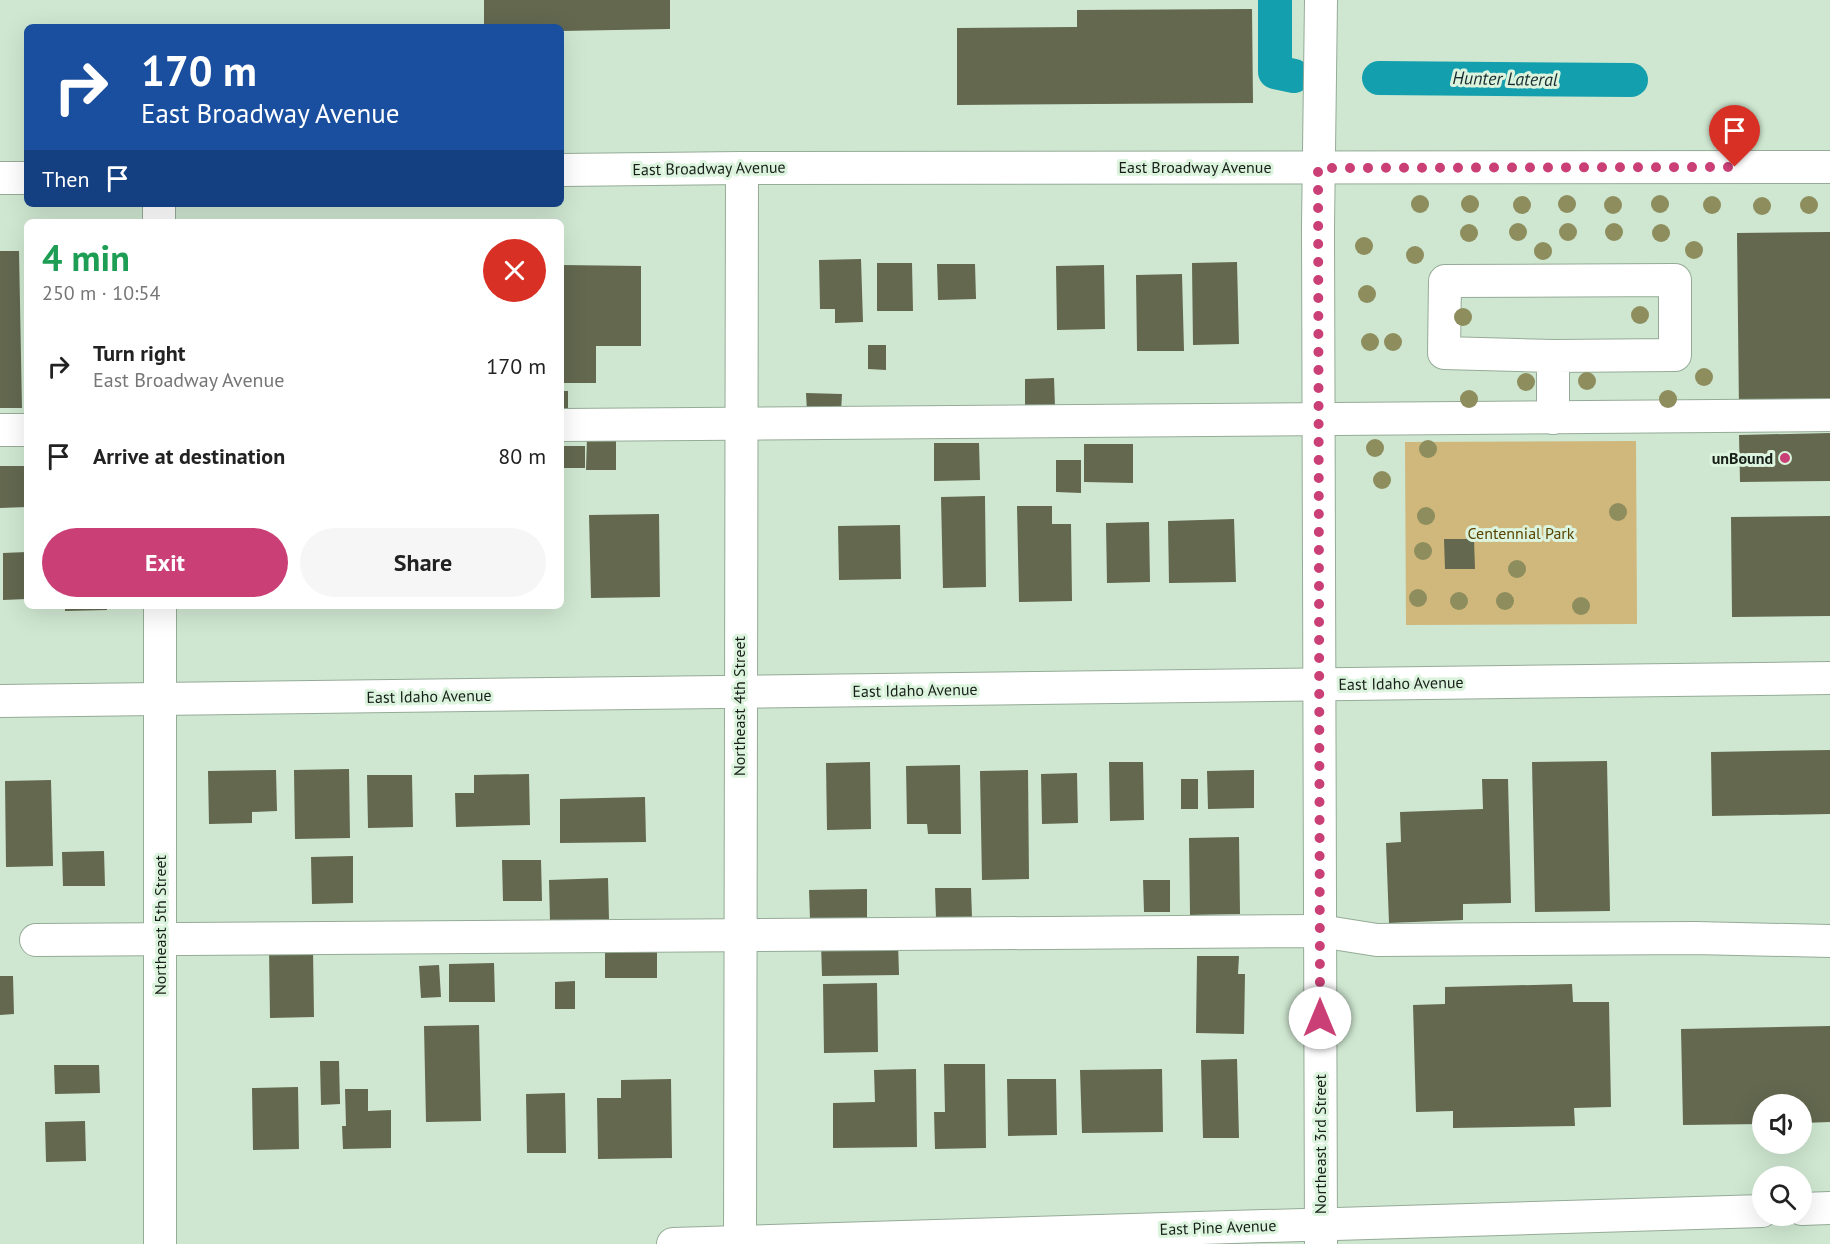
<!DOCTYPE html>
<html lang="en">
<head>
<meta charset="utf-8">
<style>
  :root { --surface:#fff; --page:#f6f6f6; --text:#222; --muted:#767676; --accent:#c93f76 }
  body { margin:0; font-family:"PT Sans",sans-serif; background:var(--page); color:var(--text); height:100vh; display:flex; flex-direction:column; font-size:22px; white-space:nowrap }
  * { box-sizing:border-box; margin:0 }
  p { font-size:20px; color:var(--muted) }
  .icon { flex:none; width:33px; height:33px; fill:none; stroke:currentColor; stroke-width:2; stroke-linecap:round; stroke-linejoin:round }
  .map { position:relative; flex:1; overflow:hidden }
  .details { position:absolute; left:24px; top:219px; width:540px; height:390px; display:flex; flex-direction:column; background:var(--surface); border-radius:9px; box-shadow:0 6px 24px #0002 }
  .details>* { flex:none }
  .guide { position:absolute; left:24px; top:24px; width:540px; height:183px; border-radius:9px; box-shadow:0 6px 24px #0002; background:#1a4fa0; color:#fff; overflow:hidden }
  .tools { position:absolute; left:1752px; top:1094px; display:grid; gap:12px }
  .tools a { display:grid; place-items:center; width:60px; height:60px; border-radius:50%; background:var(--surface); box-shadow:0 6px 24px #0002; font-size:30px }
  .pin { position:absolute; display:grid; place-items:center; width:51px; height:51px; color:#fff; margin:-62px -26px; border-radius:50% 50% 50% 0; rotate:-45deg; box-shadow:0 0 6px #0007 }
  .pin .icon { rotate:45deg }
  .me { position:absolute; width:66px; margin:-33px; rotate:0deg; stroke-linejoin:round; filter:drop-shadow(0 0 4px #0008) }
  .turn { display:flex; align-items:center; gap:21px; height:126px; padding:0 18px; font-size:27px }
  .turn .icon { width:78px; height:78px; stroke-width:2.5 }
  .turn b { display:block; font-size:42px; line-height:51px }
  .then { display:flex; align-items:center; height:57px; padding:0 18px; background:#0003; gap:12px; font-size:22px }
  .round { display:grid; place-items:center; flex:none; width:63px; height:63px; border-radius:32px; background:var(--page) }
  .summary { display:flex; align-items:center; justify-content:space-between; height:102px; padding:0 18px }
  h1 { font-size:36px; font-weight:700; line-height:45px; color:#1e9e55 }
  .button { display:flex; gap:12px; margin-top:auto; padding:12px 18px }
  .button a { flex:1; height:69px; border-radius:36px; background:var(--accent); color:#fff; font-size:24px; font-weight:700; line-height:69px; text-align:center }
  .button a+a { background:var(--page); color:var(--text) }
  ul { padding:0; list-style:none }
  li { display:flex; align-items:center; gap:18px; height:90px; padding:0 18px }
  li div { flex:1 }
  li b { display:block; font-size:22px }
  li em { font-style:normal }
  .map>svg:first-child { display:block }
  .green { fill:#d0b77b }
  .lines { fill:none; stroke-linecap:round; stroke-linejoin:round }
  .canal { stroke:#139fad; stroke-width:34 }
  .building { fill:#63684f }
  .minor-casing { stroke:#95ab97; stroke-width:34 }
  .minor { stroke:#fff; stroke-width:32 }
  .tree { fill:#8e8d5e }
  .route { stroke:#c93f76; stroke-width:10; stroke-dasharray:0 18 }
  .poi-dot { fill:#c93f76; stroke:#dcf4de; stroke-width:2 }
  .labels { text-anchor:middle; stroke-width:6; stroke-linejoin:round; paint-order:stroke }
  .street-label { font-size:16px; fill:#171f18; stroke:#dcf4de }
  .poi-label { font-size:16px; font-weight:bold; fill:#171f18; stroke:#dcf4de; text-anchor:end }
  .park-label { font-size:16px; fill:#594400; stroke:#dcf4de }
  .water-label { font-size:18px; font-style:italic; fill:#182d30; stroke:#dcf4de }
</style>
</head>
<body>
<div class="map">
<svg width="1830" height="1244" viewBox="0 0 1830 1244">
  <rect width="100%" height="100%" fill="#cfe7d1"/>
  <polygon class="green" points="1636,441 1637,624 1406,625 1405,442"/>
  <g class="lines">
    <g class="canal">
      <polyline points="1275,0 1275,72 1294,76"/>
      <polyline points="1379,78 1631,80"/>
    </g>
  </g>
  <g class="building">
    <polygon points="484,0 670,0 670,29 561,31 561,27 484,27"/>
    <polygon points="1252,9 1253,103 957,105 957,28 1077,27 1077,10"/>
    <polygon points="1830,232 1830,408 1739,409 1737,233"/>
    <polygon points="0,251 19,251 22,408 0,408"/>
    <polygon points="861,259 863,322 835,323 835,309 820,309 819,260"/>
    <polygon points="1237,262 1239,344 1193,345 1192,263"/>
    <polygon points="877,263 912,263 913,311 877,311"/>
    <polygon points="937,264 975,264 976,299 938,300"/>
    <polygon points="561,265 641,266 641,346 596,346 596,383 562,383"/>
    <polygon points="1104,265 1105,329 1057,330 1056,266"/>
    <polygon points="1182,274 1184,351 1137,351 1136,275"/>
    <polygon points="868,345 886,345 886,370 868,369"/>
    <polygon points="1054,378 1055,407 1025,407 1025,379"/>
    <rect x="561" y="391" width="7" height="22"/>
    <polygon points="806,393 842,394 841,412 807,412"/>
    <polygon points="1830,433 1830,481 1740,482 1739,435"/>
    <polygon points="587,437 616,438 616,470 586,470"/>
    <polygon points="934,443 979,443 980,480 934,481"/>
    <polygon points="1084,444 1133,444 1133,483 1084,482"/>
    <rect x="561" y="446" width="24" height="22"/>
    <polygon points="1056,460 1081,460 1081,493 1056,492"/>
    <polygon points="0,466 27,466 27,507 0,508"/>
    <polygon points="985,496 986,587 943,588 941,497"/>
    <polygon points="1017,506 1052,506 1052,524 1071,524 1072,601 1019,602"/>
    <polygon points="659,514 660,597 591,598 589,515"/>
    <polygon points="1830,516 1830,616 1732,617 1731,517"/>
    <polygon points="1234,519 1236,582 1169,583 1168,521"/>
    <polygon points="1149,522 1150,582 1107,583 1106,523"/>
    <polygon points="900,525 901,579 839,580 838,526"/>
    <polygon points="1444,539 1474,539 1475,569 1445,569"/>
    <polygon points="27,552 27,599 3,600 3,553"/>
    <polygon points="65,606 107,606 107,610 65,611"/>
    <polygon points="1830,750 1830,814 1712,816 1711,752"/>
    <polygon points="1607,761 1610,911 1535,912 1532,762"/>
    <polygon points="870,762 871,829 827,830 826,763"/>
    <polygon points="1109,762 1143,762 1144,820 1110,821"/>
    <polygon points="960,765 961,834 928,834 927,824 907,824 906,766"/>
    <polygon points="349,769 350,838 295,839 294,770"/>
    <polygon points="276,770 277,811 252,812 252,823 209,824 208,771"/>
    <polygon points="1028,770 1029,879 982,880 980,771"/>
    <polygon points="1254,770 1254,808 1208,809 1207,771"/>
    <polygon points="1077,773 1078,823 1042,824 1041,774"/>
    <polygon points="529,774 530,825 456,827 455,793 474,793 474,775"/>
    <polygon points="367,775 412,775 413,827 368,828"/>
    <rect x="1181" y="779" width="17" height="30"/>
    <polygon points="1482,779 1508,779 1511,903 1463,904 1463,920 1389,923 1386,843 1401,842 1400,812 1483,809"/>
    <polygon points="51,780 53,866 6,867 5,781"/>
    <polygon points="645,797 646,842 560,843 560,799"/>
    <polygon points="1239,837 1240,914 1190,915 1189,838"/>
    <polygon points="104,851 105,886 63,886 62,852"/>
    <polygon points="353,856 353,903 312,904 311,857"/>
    <polygon points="502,860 541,860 542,901 503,901"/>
    <polygon points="608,878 609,920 550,921 549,880"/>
    <polygon points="1143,880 1170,880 1170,912 1144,912"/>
    <polygon points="935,888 971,888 972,918 936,918"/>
    <polygon points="867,889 867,918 810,919 809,890"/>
    <polygon points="898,943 899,975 822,976 821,944"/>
    <polygon points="269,948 313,948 314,1017 270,1018"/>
    <rect x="605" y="952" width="52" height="26"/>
    <polygon points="1197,956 1239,956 1238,974 1245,974 1244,1034 1196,1033"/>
    <polygon points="494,963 495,1002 449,1002 449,964"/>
    <polygon points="439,965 441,997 421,998 419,966"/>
    <polygon points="0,976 13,976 14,1014 0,1015"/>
    <polygon points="575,981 575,1009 555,1009 555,982"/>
    <polygon points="877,983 878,1052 824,1053 823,984"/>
    <polygon points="1572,984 1573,1002 1609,1002 1611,1107 1574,1108 1575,1126 1453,1128 1453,1111 1416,1112 1413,1005 1445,1004 1445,987"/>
    <polygon points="479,1025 481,1121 426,1122 424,1026"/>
    <polygon points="1830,1026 1830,1122 1802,1123 1802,1104 1762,1104 1762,1124 1683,1125 1681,1029"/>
    <polygon points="1237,1059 1239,1138 1203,1138 1201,1060"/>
    <polygon points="320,1061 339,1061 340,1104 321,1105"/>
    <polygon points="944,1064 985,1064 986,1148 935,1149 934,1112 945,1112"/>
    <polygon points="54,1065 99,1065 100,1093 55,1094"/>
    <polygon points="916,1069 917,1147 833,1148 833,1103 875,1102 874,1070"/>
    <polygon points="1162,1069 1163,1132 1082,1133 1080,1070"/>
    <polygon points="671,1079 672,1158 598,1159 597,1098 621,1098 621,1080"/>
    <polygon points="1007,1079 1056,1079 1057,1135 1008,1136"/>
    <polygon points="298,1087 299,1149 253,1150 252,1088"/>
    <polygon points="345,1089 368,1089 368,1111 391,1110 391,1148 343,1149 342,1126 346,1126"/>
    <polygon points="565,1093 566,1153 527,1153 526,1094"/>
    <polygon points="85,1121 86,1161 46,1162 45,1122"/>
  </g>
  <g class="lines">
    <g class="minor-casing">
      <g id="minor">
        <polyline points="561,170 742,168 1830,167"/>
        <polyline points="0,178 27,178"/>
        <polyline points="159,204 159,222"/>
        <polyline points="1553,418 1553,356 1675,355 1675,280 1445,281 1444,353 1553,356"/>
        <polyline points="561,425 1830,415"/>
        <polyline points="0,430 27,430"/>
        <polyline points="160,606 160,1244"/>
        <polyline points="0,701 1830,678"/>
        <polyline points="36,940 1320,931 1377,940 1695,938 1830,941"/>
        <polyline points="1802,1209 1830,1208"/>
        <polyline points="673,1244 1762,1211"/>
        <polyline points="740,1244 742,168"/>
        <polyline points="1321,1244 1318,227 1321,0"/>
      </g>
    </g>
    <use href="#minor" class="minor"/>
  </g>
  <g class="tree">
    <circle cx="1420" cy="204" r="9"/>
    <circle cx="1470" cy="204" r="9"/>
    <circle cx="1567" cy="204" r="9"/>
    <circle cx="1660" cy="204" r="9"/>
    <circle cx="1522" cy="205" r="9"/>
    <circle cx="1613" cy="205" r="9"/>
    <circle cx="1712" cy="205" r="9"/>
    <circle cx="1809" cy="205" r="9"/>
    <circle cx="1762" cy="206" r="9"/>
    <circle cx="1518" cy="232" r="9"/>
    <circle cx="1568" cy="232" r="9"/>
    <circle cx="1614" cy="232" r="9"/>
    <circle cx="1469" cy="233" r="9"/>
    <circle cx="1661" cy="233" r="9"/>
    <circle cx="1364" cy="246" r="9"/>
    <circle cx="1694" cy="250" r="9"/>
    <circle cx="1543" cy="251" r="9"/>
    <circle cx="1415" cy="255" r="9"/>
    <circle cx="1367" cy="294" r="9"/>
    <circle cx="1640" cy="315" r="9"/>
    <circle cx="1463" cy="317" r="9"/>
    <circle cx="1370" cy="342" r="9"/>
    <circle cx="1393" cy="342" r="9"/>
    <circle cx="1704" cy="377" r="9"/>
    <circle cx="1587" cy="381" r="9"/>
    <circle cx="1526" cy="382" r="9"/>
    <circle cx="1469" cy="399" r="9"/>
    <circle cx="1668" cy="399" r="9"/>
    <circle cx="1375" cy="448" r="9"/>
    <circle cx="1428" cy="449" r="9"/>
    <circle cx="1382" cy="480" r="9"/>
    <circle cx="1618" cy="512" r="9"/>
    <circle cx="1426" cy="516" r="9"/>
    <circle cx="1423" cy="551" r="9"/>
    <circle cx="1517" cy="569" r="9"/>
    <circle cx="1418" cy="598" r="9"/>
    <circle cx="1459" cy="601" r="9"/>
    <circle cx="1505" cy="601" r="9"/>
    <circle cx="1581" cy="606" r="9"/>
  </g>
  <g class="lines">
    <polyline class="route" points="1320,1018 1318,168 1735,167"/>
  </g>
  <circle class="poi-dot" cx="1785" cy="458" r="6"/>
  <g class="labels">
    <g class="street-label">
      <text x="1195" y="173">East Broadway Avenue</text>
      <text transform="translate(709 168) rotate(-1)" y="6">East Broadway Avenue</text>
      <text transform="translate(1401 683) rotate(-1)" y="6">East Idaho Avenue</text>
      <text transform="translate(915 690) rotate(-1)" y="6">East Idaho Avenue</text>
      <text transform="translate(429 696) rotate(-1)" y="6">East Idaho Avenue</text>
      <text transform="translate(739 706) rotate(-90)" y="6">Northeast 4th Street</text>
      <text transform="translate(160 925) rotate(-90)" y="6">Northeast 5th Street</text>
      <text transform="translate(1320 1144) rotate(-90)" y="6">Northeast 3rd Street</text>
      <text transform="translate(1218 1227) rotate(-2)" y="6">East Pine Avenue</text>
    </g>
    <g class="poi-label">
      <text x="1773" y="464">unBound</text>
    </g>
    <g class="park-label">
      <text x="1521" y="539">Centennial Park</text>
    </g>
    <g class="water-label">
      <text transform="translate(1505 79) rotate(1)" y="6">Hunter Lateral</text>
    </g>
  </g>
</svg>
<div class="tools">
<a><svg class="icon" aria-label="sound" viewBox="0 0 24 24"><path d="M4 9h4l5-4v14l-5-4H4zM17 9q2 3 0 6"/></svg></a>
<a><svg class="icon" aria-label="search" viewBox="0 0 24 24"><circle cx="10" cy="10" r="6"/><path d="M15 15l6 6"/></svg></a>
</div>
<div class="pin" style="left:1735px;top:167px;background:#d93025"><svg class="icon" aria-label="arrive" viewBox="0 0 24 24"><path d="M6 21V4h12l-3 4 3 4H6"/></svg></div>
<svg class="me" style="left:1320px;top:1018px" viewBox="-20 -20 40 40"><circle r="19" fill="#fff"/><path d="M0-13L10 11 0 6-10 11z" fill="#c93f76"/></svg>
<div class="guide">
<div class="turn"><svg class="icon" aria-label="right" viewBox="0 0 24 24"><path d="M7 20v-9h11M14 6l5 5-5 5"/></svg><div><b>170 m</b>East Broadway Avenue</div></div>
<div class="then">Then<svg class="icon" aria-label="arrive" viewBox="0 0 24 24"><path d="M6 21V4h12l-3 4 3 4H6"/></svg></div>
</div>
<section class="details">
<div class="summary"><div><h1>4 min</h1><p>250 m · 10:54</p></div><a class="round" style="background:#d93025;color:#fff"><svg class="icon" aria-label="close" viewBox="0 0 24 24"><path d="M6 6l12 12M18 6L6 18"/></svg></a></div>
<ul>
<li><svg class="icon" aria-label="right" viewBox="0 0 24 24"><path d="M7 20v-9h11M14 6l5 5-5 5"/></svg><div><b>Turn right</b><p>East Broadway Avenue</p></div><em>170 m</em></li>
<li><svg class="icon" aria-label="arrive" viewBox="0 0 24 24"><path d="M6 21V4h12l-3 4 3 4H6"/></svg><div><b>Arrive at destination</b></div><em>80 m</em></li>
</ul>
<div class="button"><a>Exit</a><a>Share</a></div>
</section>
</div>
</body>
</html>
